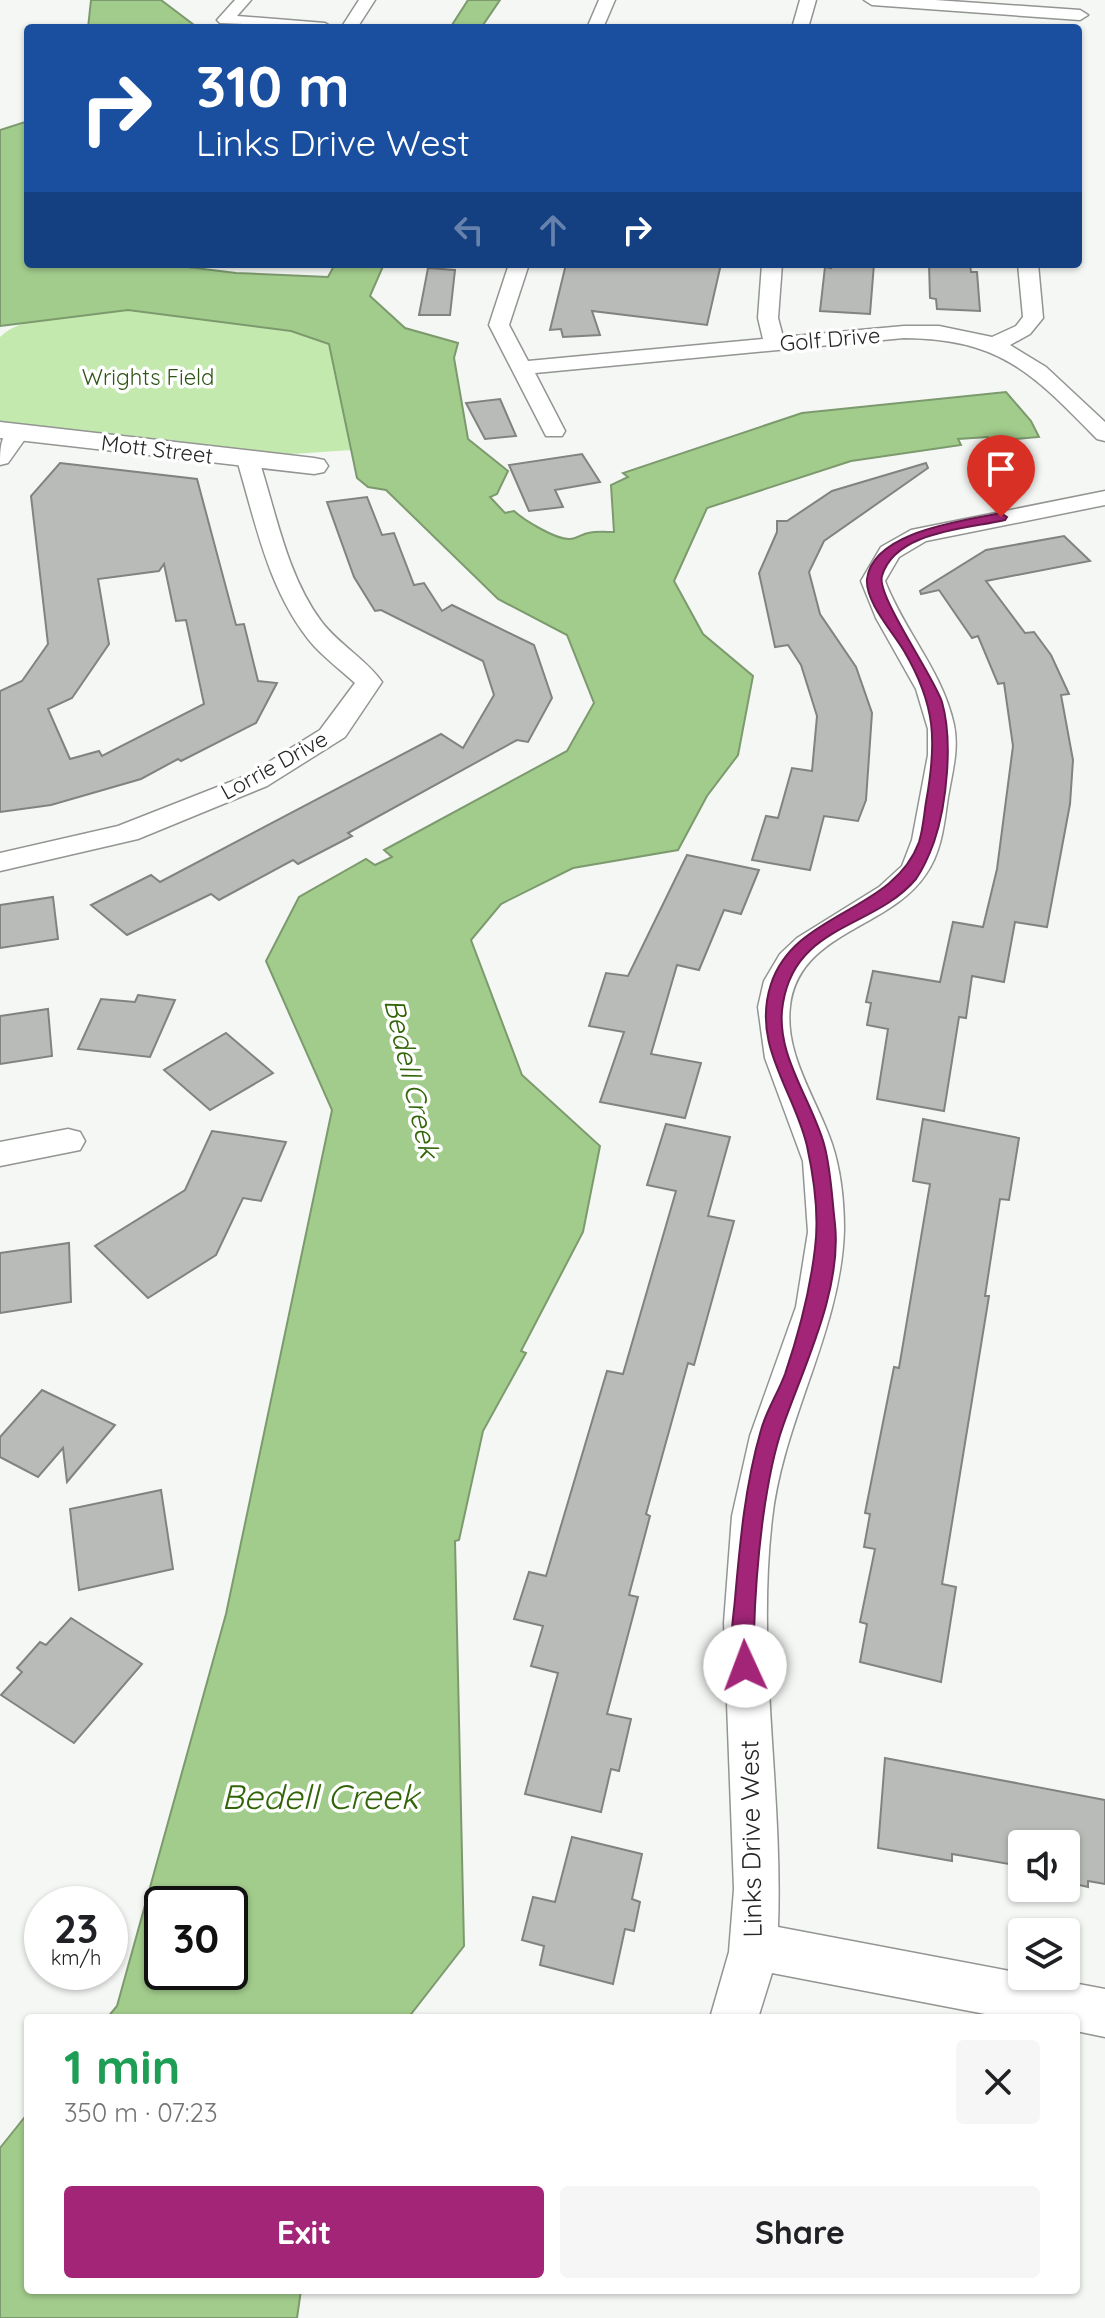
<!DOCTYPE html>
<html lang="en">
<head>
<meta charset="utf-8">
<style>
  :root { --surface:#fff; --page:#f6f6f6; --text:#202124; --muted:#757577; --accent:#a22578 }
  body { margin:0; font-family:Quicksand,sans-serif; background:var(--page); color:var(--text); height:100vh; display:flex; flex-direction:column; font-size:30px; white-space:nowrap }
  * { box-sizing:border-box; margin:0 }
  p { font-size:26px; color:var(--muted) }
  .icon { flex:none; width:44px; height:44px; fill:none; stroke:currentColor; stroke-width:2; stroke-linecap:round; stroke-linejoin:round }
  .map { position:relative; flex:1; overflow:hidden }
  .panel { position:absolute; left:24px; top:2014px; width:1056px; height:280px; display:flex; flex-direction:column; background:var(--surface); border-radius:8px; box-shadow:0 2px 6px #0004 }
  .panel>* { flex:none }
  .guide { position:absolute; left:24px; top:24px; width:1058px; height:244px; border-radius:8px; box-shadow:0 2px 6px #0004; background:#1a4fa0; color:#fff; overflow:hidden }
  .tools { position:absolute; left:1008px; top:1830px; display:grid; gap:16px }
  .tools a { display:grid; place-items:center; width:72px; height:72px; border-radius:8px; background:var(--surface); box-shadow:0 2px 6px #0004; font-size:40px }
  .speed { position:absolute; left:24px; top:1886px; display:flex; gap:16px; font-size:40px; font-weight:700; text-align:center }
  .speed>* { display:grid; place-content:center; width:104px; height:104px; border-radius:50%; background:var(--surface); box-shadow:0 2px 6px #0004; line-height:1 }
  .speed small { font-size:20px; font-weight:400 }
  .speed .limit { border:4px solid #111; border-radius:12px; background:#fff; color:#111 }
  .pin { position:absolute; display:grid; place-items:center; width:68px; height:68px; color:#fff; margin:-82px -34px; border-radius:50% 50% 50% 0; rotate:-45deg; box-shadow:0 0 8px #0007 }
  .pin .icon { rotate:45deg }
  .me { position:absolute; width:88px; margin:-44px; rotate:358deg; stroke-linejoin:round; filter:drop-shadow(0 0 6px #0008) }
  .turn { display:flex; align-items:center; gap:28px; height:168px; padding:0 40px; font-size:36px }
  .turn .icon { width:104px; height:104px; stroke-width:2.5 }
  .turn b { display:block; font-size:56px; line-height:68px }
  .lanes { display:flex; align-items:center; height:76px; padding:0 40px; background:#0003; justify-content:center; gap:40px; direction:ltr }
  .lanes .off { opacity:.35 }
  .round { display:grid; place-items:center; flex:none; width:84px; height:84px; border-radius:8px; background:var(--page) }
  .head { display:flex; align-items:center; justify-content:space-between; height:136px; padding:0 40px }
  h1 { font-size:48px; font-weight:700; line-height:60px; color:#1e9e55 }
  .button { display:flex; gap:16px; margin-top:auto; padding:16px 40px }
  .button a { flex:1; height:92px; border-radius:8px; background:var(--accent); color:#fff; font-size:32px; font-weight:700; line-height:92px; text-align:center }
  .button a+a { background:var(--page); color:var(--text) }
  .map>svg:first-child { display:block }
  .green { fill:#c3e9af }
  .water { fill:#a2cc8c; stroke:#7c9a6d; stroke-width:2; fill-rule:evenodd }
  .building { fill:#b9bbb8; stroke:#818380; stroke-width:2; fill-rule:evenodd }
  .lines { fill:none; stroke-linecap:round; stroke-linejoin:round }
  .minor-casing { stroke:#939592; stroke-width:3 }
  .tertiary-casing { stroke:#939592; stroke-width:3 }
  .minor { fill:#fff; fill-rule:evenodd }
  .tertiary { fill:#fff; fill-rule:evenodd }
  .route { fill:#a22578; stroke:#69184e; stroke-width:2 }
  .labels { text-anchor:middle; stroke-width:7; stroke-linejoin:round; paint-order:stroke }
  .far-street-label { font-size:22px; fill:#242524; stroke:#fff }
  .far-park-label { font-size:22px; fill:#2f5616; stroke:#fff }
  .street-label { font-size:26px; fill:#242524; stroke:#fff }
  .water-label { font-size:28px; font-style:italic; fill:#326408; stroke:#fff }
  .near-water-label { font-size:34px; font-style:italic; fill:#326408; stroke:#fff }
</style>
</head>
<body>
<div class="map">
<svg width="1105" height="2318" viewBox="0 0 1105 2318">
  <rect width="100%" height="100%" fill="#f5f7f4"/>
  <path class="green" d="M 128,310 L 291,331 L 329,344 L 352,450 L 262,456 L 0,424 L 0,337 C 25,312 93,312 128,310 Z"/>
  <g class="water">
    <polygon points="91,0 161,0 198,28 88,28"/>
    <polygon points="468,0 500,0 481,28 450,28"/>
    <path d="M 28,121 L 28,264 L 163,264 L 236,273 L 328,277 L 335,264 L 384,264 L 370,296 L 405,328 L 458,343 L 454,358 L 468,439 L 508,471 L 497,494 L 490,497 L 505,513 L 514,511 C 524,520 556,540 570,539 C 576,539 582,534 588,533 C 597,531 606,532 614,532 L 611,485 L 628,477 L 623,473 L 802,413 L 1006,392 L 1031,421 L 1039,437 L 992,441 L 988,437 L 958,439 L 961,445 L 851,461 L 707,508 L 674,581 L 703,634 L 753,676 L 738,755 L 707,796 L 678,850 L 573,868 L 501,904 L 471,940 L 522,1075 L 600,1146 L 583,1232 L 521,1351 L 526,1353 L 483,1431 L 459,1540 L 455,1541 L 464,1946 L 408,2018 L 107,2018 L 117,2006 L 226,1614 L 332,1110 L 266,961 L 299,897 L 366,859 L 375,865 L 392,857 L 384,850 L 567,751 L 594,703 L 567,635 L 498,599 L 386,490 L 368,487 L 357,478 L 329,344 L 291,331 L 128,310 L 0,326 L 0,130 ZM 162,1904 L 230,1904 L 230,1972 L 162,1972 Z"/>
    <polygon points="28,2113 28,2290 301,2290 297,2318 0,2318 0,2148"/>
  </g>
  <g class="building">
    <polygon points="566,264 721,264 707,325 592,311 600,335 563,337 561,329 550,330"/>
    <polygon points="831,264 874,264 870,314 820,311 825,267 831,268"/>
    <polygon points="929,264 970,264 971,272 977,272 980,311 937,309 936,299 930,298"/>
    <polygon points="428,268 455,270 450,315 419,315"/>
    <polygon points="500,399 516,436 485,439 466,403"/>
    <polygon points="582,454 600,482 555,490 563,507 529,511 509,465"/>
    <path d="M 60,463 L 197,479 L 236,625 L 244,624 L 258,681 L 277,683 L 256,723 L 181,761 L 178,759 L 141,779 L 51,805 L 0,812 L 0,691 L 22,681 L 48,644 L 31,496 ZM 164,564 L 176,621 L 186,620 L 204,704 L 102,756 L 99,751 L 70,759 L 48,709 L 72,698 L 109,644 L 98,579 L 159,571 Z"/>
    <polygon points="926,463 928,468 824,541 809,572 820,614 856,667 872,713 866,800 858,821 824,816 810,870 752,860 766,816 778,818 792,768 812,771 817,716 801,665 788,645 775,647 759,573 777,532 777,521 787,521 832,491"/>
    <polygon points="367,497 382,535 394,533 414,585 424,583 442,611 452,605 534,645 552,698 528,742 517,740 348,833 352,836 298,864 293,860 219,900 211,894 127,935 91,905 151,875 160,882 441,734 463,748 494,695 483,661 381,610 375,611 354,577 327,502"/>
    <polygon points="1064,536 1090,561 986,581 1025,633 1034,632 1051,655 1069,694 1061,695 1073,760 1070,804 1047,927 1015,922 1004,982 972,976 966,1018 959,1017 944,1111 877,1099 888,1029 867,1025 871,1003 866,1002 873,971 940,982 953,922 983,927 997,869 1013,746 1004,683 998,684 978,636 972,638 939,590 921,594 920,591 986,550"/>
    <polygon points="687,855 759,870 741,914 724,910 699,970 677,965 651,1054 701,1063 685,1118 600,1102 624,1032 589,1026 606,973 628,976"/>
    <polygon points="53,897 58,939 0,948 0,905"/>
    <polygon points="138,995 175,1000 150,1057 78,1049 101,999 135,1002"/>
    <polygon points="48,1009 52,1056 0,1064 0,1016"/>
    <polygon points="226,1033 273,1073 210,1110 164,1070"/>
    <polygon points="923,1119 1019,1138 1009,1200 1000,1199 985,1296 989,1296 942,1584 956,1587 941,1682 860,1662 867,1624 860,1622 875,1549 864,1547 870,1514 865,1513 894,1367 899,1368 930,1184 913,1181"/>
    <polygon points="666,1124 730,1137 708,1216 734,1221 694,1365 688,1363 646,1514 650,1516 629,1595 638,1597 607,1714 631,1719 619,1771 611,1769 601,1812 525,1794 558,1673 531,1666 543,1626 514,1619 529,1572 546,1576 607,1371 623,1374 676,1191 647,1185"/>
    <polygon points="212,1131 286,1142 261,1201 243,1198 216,1255 148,1298 95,1246 185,1190"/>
    <polygon points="69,1243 71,1302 0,1313 0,1253"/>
    <polygon points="42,1390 115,1425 67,1482 63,1448 38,1477 0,1457 0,1437"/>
    <polygon points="161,1490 173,1569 79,1590 70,1509"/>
    <polygon points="71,1618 142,1664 74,1743 1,1695 22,1672 17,1668 40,1642 46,1645"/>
    <polygon points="885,1758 1105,1800 1105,1884 1088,1881 1088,1887 1066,1882 1066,1844 1022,1844 1022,1874 1015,1873 1015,1865 952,1854 952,1861 878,1848"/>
    <polygon points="572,1837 642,1854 632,1899 640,1902 634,1931 625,1929 613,1984 540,1965 544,1946 522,1940 533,1897 555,1902"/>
  </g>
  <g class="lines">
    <g class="minor-casing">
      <g id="minor">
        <polygon points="235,0 251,0 237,16 325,23 333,28 220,23 217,20"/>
        <polygon points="359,0 375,0 357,28 341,28"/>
        <polygon points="599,0 615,0 603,28 587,28"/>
        <polygon points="800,0 816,0 808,28 792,28"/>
        <polygon points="864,0 935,0 1080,10 1088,15 1080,20 872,5"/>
        <path d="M 509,264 L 529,264 L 509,325 L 528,361 L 763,339 L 758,318 L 762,264 L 782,264 L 778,318 L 783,337 L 904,326 L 939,326 L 992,337 L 1016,326 L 1023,317 L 1018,264 L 1038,264 L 1043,318 L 1030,334 L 1010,345 L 1046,367 L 1105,422 L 1105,441 L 1097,439 C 1032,373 1001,339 904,338 L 535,373 L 565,431 L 562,436 L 546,436 L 489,325 Z"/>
        <path d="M 19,425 L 30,432 L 8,463 L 0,465 C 0,448 0,430 19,425 Z"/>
        <path d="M 248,453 L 259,460 C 276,513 287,575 321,621 C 338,644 366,659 382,682 L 345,737 L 267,786 L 138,839 L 0,871 L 0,853 L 118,826 L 248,775 L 320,730 L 355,683 C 342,671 326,659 314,646 C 269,594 256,524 237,460 Z"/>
        <path d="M 1105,491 L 1105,505 L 926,541 L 899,557 L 885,581 C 904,631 943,672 954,725 C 959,750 952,773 948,797 C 944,824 942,851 926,874 C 890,929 799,931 790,1006 C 784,1055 817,1099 832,1144 C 841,1171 844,1202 844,1230 C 841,1331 783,1419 772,1519 C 756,1655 783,1791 778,1927 L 1105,1989 L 1105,2037 L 1076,2031 L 1076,2018 L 1006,2018 L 772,1973 L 758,2018 L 710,2018 L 729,1952 L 734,1889 L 724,1623 L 732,1516 L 750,1436 L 796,1307 L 808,1232 L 803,1161 L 765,1058 L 758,1007 L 764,981 L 780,954 L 797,938 L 879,887 L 902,866 L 912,840 L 928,755 L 928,729 L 916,689 L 876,618 L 861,581 L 881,547 L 911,530 Z"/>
        <polygon points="68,1129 80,1132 85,1141 80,1150 0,1166 0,1142"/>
      </g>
    </g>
    <g class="tertiary-casing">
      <polygon id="tertiary" points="0,422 314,458 324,460 328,466 324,472 314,474 0,438"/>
    </g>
    <use href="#minor" class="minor"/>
    <use href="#tertiary" class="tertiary"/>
  </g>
  <path class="route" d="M 1001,513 L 1007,517 L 1005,520 C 967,529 895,531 882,576 C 876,595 933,675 942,702 C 953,740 947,804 934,842 C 930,853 923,869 916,879 C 874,929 796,924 783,1003 C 774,1053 811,1098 824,1144 C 831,1169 832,1199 835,1224 C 842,1290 804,1366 783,1426 C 773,1454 767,1489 763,1518 C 758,1556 755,1595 754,1633 C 754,1647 759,1660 753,1673 L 745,1676 L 737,1673 C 727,1651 733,1622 735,1599 C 740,1542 745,1485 761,1430 C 766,1411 778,1393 785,1374 C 799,1333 810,1291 815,1248 C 819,1217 814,1178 807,1146 C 794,1090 751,1045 771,984 C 795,911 893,913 919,842 C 923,829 924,815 926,802 C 937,742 936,705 904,651 C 893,632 865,602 867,579 C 873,531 964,521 1001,513 Z"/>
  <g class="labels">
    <g class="far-street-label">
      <text transform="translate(830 339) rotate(-5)" y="8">Golf Drive</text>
      <text transform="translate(157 449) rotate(7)" y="8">Mott Street</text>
      <text transform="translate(274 765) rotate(-29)" y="8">Lorrie Drive</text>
    </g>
    <g class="far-park-label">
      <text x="148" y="385">Wrights Field</text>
    </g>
    <g class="street-label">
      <text transform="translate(751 1839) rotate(-91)" y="9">Links Drive West</text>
    </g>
    <g class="water-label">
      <text transform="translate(412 1078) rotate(77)" y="10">Bedell Creek</text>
    </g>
    <g class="near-water-label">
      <text x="320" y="1809">Bedell Creek</text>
    </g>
  </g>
</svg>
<div class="tools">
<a><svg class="icon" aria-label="sound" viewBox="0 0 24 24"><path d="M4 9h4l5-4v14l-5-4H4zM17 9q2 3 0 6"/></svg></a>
<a><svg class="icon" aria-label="layers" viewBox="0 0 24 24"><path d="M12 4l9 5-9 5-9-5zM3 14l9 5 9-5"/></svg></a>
</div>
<div class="speed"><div>23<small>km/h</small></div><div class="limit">30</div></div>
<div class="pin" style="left:1001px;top:517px;background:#d93025"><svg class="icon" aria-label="arrive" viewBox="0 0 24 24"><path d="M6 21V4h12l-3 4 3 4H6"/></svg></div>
<svg class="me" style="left:745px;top:1666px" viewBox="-20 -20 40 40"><circle r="19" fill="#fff"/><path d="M0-13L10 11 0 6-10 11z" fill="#a22578"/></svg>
<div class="guide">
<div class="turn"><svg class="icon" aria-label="right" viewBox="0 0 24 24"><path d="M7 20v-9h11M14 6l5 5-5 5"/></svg><div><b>310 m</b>Links Drive West</div></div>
<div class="lanes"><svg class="icon off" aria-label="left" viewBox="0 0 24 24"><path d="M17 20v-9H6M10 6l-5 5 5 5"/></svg><svg class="icon off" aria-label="ahead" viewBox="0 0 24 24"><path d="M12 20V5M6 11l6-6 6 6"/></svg><svg class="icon" aria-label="right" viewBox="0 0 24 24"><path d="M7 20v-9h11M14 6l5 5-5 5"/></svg></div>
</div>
<section class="panel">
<div class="head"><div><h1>1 min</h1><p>350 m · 07:23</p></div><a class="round"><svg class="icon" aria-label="close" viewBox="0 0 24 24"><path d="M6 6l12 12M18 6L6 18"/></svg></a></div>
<div class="button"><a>Exit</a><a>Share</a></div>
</section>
</div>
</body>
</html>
